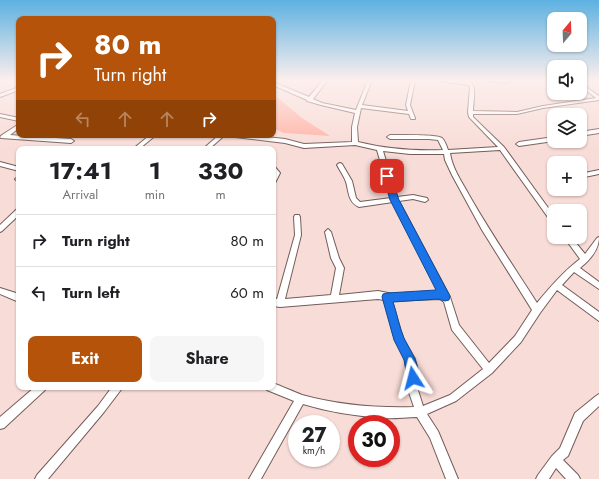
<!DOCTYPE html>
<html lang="en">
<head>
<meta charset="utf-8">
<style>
  :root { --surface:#fff; --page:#f6f6f6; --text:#202124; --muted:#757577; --line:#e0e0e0; --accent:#b45309 }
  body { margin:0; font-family:Jost,sans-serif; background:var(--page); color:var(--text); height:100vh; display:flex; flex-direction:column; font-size:15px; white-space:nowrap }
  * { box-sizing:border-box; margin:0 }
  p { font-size:13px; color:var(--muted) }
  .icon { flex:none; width:22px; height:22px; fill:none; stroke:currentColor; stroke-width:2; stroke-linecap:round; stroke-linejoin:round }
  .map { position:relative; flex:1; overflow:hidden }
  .side { position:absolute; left:16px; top:146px; width:260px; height:244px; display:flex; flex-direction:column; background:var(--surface); border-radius:8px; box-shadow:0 1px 3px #0004 }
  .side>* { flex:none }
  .guide { position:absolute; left:16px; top:16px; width:260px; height:122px; border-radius:8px; box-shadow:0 1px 3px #0004; background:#b45309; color:#fff; overflow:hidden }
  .needle { width:26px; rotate:19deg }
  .fabs { position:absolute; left:547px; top:12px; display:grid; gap:8px }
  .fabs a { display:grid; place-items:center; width:40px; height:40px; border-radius:8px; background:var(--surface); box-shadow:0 1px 3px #0004; font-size:20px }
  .speed { position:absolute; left:288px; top:415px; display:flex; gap:8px; font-size:20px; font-weight:700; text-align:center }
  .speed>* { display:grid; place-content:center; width:52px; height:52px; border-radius:50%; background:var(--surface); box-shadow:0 1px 3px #0004; line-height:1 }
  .speed small { font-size:10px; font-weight:400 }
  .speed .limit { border:6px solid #d22; background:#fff; color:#111 }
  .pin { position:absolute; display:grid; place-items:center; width:34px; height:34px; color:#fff; margin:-17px; border-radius:8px; box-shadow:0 2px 6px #0006 }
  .me { position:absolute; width:44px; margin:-22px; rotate:351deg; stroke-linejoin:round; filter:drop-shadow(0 0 3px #0008) }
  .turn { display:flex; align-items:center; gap:14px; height:84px; padding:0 12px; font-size:18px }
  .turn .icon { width:52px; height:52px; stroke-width:2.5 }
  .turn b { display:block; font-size:28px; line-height:34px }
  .lanes { display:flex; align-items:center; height:38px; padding:0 12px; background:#0003; justify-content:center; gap:20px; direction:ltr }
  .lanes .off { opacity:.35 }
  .eta { display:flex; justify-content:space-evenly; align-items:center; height:68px; text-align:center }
  .eta b { font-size:24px; font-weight:700; line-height:28px }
  .action { display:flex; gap:8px; margin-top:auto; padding:8px 12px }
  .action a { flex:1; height:46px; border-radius:8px; background:var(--accent); color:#fff; font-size:16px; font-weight:700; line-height:46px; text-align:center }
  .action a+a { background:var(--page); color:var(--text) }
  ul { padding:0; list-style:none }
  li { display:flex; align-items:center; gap:12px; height:52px; padding:0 12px; border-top:1px solid var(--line) }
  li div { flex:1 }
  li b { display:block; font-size:15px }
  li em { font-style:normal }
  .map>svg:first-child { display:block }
  .green { fill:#ffb3a5 }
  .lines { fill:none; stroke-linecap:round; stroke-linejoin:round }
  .minor-casing { stroke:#745c58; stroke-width:2 }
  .minor { fill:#fff; fill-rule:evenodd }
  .route { fill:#1a73e8; stroke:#114b97 }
</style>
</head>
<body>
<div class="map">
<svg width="599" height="479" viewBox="0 0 599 479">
  <rect width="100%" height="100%" fill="#f8dcd7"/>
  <polygon class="green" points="273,94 302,118 330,136 284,133 273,128"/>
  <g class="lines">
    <g class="minor-casing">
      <g id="minor">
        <path d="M 323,80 L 328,80 L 313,99 L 322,103 L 356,110 L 368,80 L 372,80 L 362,105 L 408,111 L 406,105 L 411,80 L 415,80 L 410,105 L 415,118 L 415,119 L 411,119 L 409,114 L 361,108 L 357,127 L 358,142 C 386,149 414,151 443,150 L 438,140 L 429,139 L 390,139 L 387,137 L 390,135 C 399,135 437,134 442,138 C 445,141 447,147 448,150 L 498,147 L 469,117 L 468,112 L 470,87 L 468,85 L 433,80 L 451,80 L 465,82 L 464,80 C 479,80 473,99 473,111 L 517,112 L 543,106 L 596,98 L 580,86 L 580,83 L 599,96 L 599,100 L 543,108 L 517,114 L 473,114 L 473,117 L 504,147 L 554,216 L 554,224 L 552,223 L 500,150 L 450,153 C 452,168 462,182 469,195 C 490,232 514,267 537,303 C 550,287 563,272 580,259 L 564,237 L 571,237 L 585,254 L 597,238 L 599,237 C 599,250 590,260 580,268 L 599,282 L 599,289 L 574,272 L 562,285 L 599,312 L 599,321 L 557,290 L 540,313 L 521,342 L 492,373 L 456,401 L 427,414 L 438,431 L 458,479 L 446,479 L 430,438 L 417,417 C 406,417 394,419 383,418 C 356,416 329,412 303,404 L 261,479 L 249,479 L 294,401 L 267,390 L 265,387 L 273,387 L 273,383 C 283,387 292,391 302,395 C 338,405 376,408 414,407 L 406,384 L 408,378 L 406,360 L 395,340 L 384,300 L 378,299 L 280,307 L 273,306 L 273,298 L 277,299 L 295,235 L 294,217 L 295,215 L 299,215 L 300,217 L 301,235 L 285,299 L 331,295 L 336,268 L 331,258 L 325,232 L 328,229 L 331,232 L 339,258 L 344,268 L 339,295 L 378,291 L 393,294 L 439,292 L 393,202 L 359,207 C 348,202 349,192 346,182 C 344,176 340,171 337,165 L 338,164 L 340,163 L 342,164 L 352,181 L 356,198 L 360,202 L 391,198 L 377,150 L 355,145 L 304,148 L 285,143 L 235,137 L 232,135 L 248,135 L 285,139 L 304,144 L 352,142 L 352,127 L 355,113 L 321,105 L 307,101 L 307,100 L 273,85 L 273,82 L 309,97 ZM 383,151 L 410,154 L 444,154 L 445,160 L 452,175 L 482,230 L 532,310 L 515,336 L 489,363 L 459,325 L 450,297 L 399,201 L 413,199 L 425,202 L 428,200 L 427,198 L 413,195 L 397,197 ZM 440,299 L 444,302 L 452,330 L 483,369 L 450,395 L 423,406 L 416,384 L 418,378 L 415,359 L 403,338 L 392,301 Z"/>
        <polygon points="483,80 515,80 504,83"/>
        <polygon points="19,87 19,90 0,97 0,94"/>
        <polygon points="0,114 19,118 19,121 0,117"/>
        <polygon points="19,124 19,128 10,135 71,139 74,141 71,143 1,138 0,137 2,135"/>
        <polygon points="599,129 599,133 580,136 580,132"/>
        <polygon points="150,135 156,135 139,149 133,149"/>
        <polygon points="219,135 225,135 209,149 203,149"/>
        <polygon points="554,137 554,141 519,146 516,144 519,142"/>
        <polygon points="0,162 19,167 19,171 0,166"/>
        <polygon points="273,166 275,167 280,173 275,183 273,184 274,173"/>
        <polygon points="599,170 599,174 580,178 580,174"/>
        <polygon points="19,176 19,181 16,180 15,179"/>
        <polygon points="17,209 19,209 19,215 2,231 0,232 0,225"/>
        <polygon points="0,288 19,294 19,302 0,294"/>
        <polygon points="35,387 47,387 45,390 4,428 0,429 0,417"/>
        <polygon points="112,387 123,387 104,412 48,479 35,479 37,475 98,406"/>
        <polygon points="599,394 599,406 583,421 568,456 563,460 578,475 580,479 566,479 556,468 549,479 536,479 538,475 552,456 560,448 575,413 596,396"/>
      </g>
    </g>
    <use href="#minor" class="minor"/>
  </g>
  <linearGradient id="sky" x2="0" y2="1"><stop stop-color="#5cb1e1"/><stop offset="0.54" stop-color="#fcefed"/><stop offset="1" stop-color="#fcefed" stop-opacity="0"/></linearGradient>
  <rect width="599" height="148" fill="url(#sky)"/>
  <path class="route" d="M 384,174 L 387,174 L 391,176 L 399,200 L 450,296 L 449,300 L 445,301 L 438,299 L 393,302 C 397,313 399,327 404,338 C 410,351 423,367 417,382 L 413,384 L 408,382 L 404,360 L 394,340 L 382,297 L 383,294 L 387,293 L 436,290 L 390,200 L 383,176 Z"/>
</svg>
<div class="fabs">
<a><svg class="needle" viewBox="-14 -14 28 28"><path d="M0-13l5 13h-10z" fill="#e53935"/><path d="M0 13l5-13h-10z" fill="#757577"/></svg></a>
<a><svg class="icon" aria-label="sound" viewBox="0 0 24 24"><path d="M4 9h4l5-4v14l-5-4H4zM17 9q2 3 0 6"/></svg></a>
<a><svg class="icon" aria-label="layers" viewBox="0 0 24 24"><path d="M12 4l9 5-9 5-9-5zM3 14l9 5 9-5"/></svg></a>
<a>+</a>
<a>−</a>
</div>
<div class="speed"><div>27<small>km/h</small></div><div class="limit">30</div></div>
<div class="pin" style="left:387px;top:176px;background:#d93025"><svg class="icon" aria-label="arrive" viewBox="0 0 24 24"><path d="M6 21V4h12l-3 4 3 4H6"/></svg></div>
<svg class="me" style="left:413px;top:378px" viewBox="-20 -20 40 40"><path d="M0-17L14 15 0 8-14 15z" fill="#1a73e8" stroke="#fff" stroke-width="4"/></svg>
<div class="guide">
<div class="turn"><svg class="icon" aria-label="right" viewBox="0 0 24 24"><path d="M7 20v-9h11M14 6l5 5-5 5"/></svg><div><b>80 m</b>Turn right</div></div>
<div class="lanes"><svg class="icon off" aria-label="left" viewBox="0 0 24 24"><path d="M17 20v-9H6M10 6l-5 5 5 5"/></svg><svg class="icon off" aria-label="ahead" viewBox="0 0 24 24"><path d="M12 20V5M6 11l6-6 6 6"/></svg><svg class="icon off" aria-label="ahead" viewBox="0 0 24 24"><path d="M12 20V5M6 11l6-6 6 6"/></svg><svg class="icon" aria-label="right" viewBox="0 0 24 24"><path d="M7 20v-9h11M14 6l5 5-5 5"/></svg></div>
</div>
<section class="side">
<div class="eta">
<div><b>17:41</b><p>Arrival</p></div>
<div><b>1</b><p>min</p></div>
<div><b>330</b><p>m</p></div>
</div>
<ul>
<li><svg class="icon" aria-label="right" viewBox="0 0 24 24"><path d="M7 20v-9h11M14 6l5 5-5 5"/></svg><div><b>Turn right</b></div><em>80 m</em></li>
<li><svg class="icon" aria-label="left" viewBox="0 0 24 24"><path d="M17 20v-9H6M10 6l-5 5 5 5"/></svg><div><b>Turn left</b></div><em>60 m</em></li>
</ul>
<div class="action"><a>Exit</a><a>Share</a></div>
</section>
</div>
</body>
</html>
